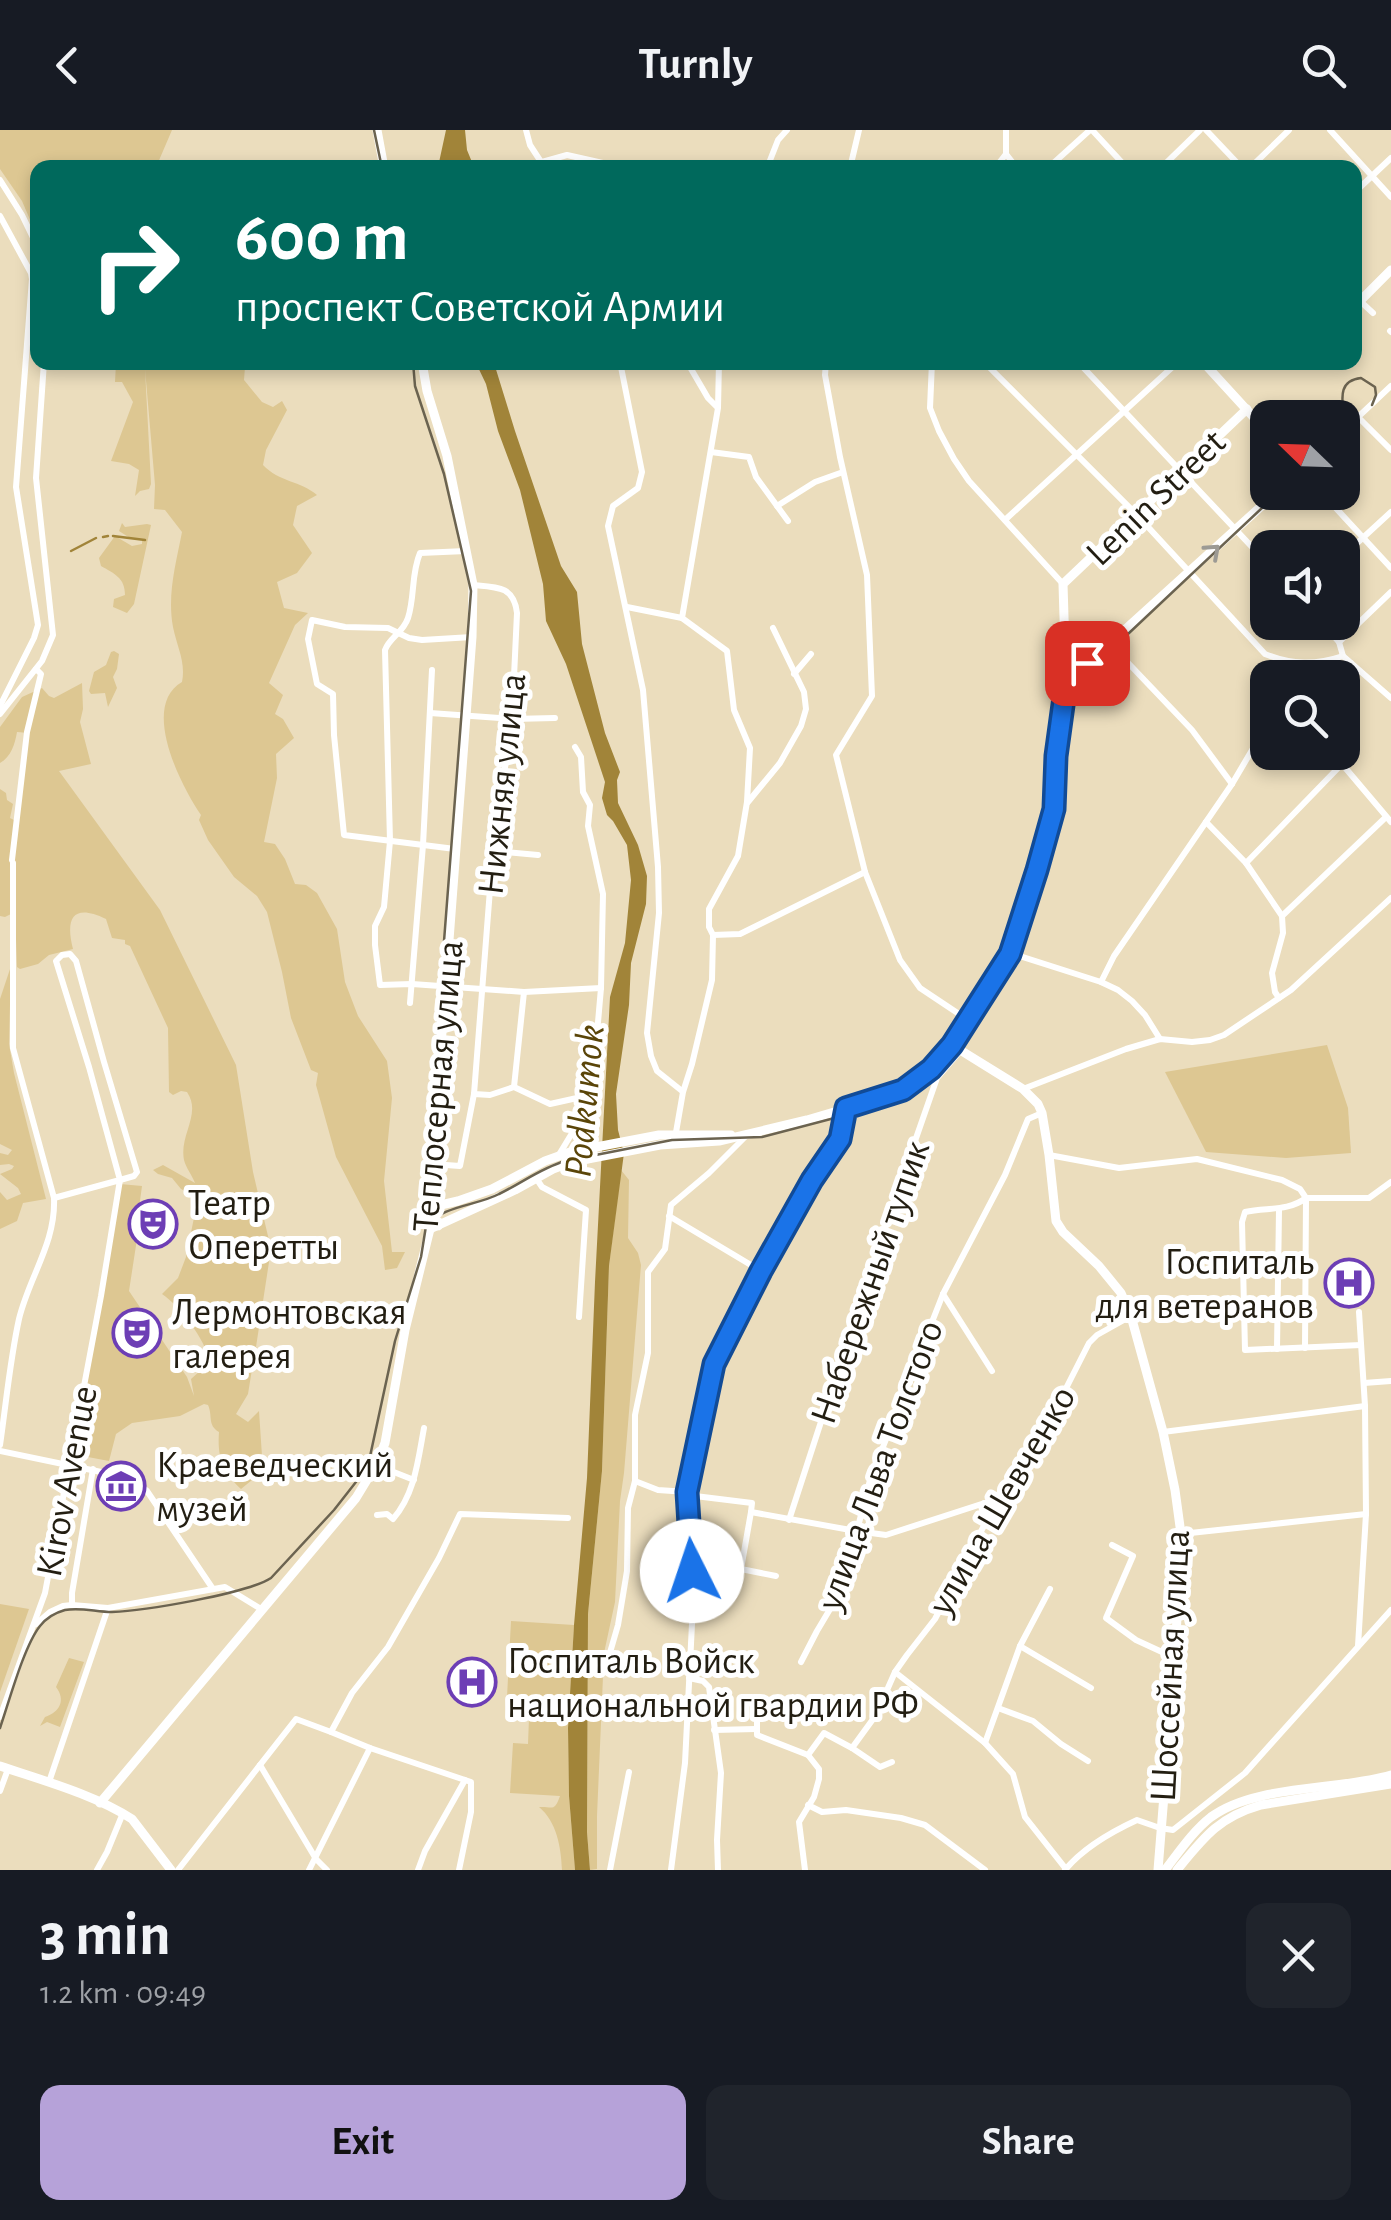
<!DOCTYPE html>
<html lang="en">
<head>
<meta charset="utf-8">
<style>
  :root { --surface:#171b24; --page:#20242c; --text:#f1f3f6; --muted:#9ea1a6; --accent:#b6a2d9 }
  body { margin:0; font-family:"Alegreya Sans",sans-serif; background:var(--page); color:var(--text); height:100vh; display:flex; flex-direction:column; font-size:38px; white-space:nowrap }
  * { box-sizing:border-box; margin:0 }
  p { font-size:32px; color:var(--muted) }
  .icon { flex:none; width:55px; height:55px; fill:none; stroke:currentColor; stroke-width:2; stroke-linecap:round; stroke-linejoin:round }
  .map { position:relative; height:1740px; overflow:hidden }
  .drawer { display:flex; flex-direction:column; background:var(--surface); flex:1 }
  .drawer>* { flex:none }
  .hud { position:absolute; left:30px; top:30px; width:1332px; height:210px; border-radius:20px; box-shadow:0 5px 15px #0003; background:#00695c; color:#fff; overflow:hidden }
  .needle { width:65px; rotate:293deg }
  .controls { position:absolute; left:1250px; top:270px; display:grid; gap:20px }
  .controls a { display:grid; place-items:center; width:110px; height:110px; border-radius:20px; background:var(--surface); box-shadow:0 5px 15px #0003; font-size:50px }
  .pin { position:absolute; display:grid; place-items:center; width:85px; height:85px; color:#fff; margin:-42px; border-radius:20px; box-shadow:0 5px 15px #0006 }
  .me { position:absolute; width:110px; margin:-55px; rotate:356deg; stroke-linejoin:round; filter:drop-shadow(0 0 8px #0008) }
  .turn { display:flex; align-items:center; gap:35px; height:210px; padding:0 40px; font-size:45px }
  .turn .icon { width:130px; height:130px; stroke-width:2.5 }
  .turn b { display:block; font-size:70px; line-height:85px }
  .round { display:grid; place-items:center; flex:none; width:105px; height:105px; border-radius:20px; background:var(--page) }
  .overview { display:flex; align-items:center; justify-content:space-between; height:170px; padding:0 40px }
  h1 { font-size:60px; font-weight:700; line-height:75px }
  .action { display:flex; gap:20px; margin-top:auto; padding:20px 40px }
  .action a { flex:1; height:115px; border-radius:20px; background:var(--accent); color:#111; font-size:40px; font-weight:700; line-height:115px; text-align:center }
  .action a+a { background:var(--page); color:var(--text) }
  header { display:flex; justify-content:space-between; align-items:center; height:130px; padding:0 40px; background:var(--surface); font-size:45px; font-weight:700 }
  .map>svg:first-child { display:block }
  .green { fill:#ddc792 }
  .water { fill:#a18439 }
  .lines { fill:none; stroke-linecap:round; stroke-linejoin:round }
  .stream { stroke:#a18439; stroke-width:2.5 }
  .minor { stroke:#fff; stroke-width:6 }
  .major { stroke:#fff; stroke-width:9 }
  .tram { stroke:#6b6350; stroke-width:2.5 }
  .oneway { stroke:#9c9a94 }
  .route-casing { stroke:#114b97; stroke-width:25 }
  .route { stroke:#1a73e8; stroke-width:18 }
  .labels { text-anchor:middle; stroke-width:10; stroke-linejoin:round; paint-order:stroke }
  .street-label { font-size:38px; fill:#231e12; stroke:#fff }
  .poi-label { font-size:38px; fill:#231e12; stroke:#fff; text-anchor:start }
  .water-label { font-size:40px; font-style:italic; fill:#5a4509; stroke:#fff }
</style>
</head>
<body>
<header><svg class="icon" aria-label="back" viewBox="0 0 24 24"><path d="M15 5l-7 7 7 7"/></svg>Turnly<svg class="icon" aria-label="search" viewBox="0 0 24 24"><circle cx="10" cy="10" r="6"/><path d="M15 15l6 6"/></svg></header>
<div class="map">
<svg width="1391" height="1740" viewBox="0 0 1391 1740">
  <rect width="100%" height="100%" fill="#ebddbd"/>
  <g class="green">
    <polygon points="0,0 172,0 157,35 158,37 38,38 37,106 22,71 0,39"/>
    <path d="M 116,233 L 249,233 L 245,237 L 244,250 L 262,272 L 273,277 L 282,271 L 287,280 L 266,320 L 263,335 C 279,352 301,351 317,365 L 297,376 L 293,395 L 312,423 L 297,443 L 277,452 L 284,478 L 308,483 L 295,495 L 269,553 L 283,565 L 275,584 L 283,589 L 294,608 L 276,624 L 277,648 L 264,712 L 275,714 L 285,729 L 295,754 L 306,755 L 317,763 L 337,799 L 345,852 L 358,886 L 387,931 L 392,968 L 384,1051 L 392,1122 L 405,1122 L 397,1138 L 385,1140 L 382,1116 L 336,1027 L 316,955 L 318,943 L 311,940 L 291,888 L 282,842 L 267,782 L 257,766 L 234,747 L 208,710 L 199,690 L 201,685 C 181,656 140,576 182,552 C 186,532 177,517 173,497 C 167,465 176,433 182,402 L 165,380 L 154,379 L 155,355 L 145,239 L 151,354 L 149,359 L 140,361 L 135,366 L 139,340 L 129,334 L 111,331 L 133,272 L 122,252 L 115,252 Z"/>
    <path d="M 122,393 L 125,397 L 147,394 L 151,395 L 134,474 L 127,483 L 113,477 L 114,469 L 125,465 C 125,448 115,444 101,436 L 99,428 L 115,406 L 132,416 L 142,414 L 142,409 L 130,408 L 119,401 Z"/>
    <polygon points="114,521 119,524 117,539 113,547 117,558 108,577 105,563 91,564 89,561 94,542 106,535 111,522"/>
    <path d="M 82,553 L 83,579 L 80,592 L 91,634 L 59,641 L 160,780 L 236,935 L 253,1042 L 271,1119 L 256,1217 L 262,1221 L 258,1230 L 253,1233 L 248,1264 L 236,1284 L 248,1292 L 259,1281 L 263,1341 L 241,1359 C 223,1342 217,1328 219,1302 C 207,1295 213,1286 208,1275 L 204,1274 L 180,1286 L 132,1293 L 116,1304 L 109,1331 L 72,1324 L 120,1054 L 142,1056 L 135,1108 L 137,1109 L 129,1161 L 187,1247 L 194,1266 L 191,1249 L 210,1232 C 205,1209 180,1176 162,1164 L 178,1148 L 186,1127 L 198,1068 L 181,1059 L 172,1048 L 158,1044 L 153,1040 L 163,1035 L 195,1053 C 192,1045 186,1038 184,1030 C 179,1005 202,984 187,962 L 181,961 L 173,965 L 169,962 L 168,898 L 130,816 L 125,814 L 125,810 L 112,808 L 106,789 C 73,773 65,788 73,819 L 49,825 L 38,834 L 20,839 L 17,837 L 15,782 L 5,787 L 0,786 L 0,659 L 6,663 L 7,670 L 13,674 L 10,688 L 14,690 L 19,685 L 29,603 L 17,602 C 15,614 11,627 0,633 L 0,597 L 22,567 L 42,558 L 49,566 L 54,568 Z"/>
    <polygon points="11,836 9,914 14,943 46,1069 23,1073 17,1091 0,1099 0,1062 7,1070 21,1064 18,1058 0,1044 12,1039 14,1036 9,1034 0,1035 0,1023 8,1025 12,1020 0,1014 0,869"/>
    <polygon points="1327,915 1348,978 1351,1023 1286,1028 1206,1022 1165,942"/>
    <polygon points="621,1040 629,1050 628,1108 638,1123 641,1135 624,1343 620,1371 615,1472 604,1523 597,1686 597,1739 590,1740 587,1702 588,1484 602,1341 609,1136"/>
    <polygon points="0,1474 29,1479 0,1562"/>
    <path d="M 511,1491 L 574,1495 L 568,1598 L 569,1666 L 575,1740 L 562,1740 C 561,1717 557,1692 539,1677 C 552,1676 554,1683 560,1666 L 510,1663 L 513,1613 L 528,1614 L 529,1588 L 506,1586 Z"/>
    <path d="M 69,1528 L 84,1532 L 60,1597 L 47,1592 L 40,1596 L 45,1587 C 60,1582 66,1570 56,1557 Z"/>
  </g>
  <g class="water">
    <polygon points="446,0 465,0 467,20 474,37 438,37"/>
    <polygon points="476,233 494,233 515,301 561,436 577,462 582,514 605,603 620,642 617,650 618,673 638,715 647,746 646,774 631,833 629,875 616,964 618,1000 624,1023 609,1136 602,1341 588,1484 587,1702 590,1740 575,1740 569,1666 568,1598 574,1495 587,1348 595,1152 610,867 625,813 631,750 627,715 613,691 607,685 602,668 605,652 566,534 546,491 543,454 520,360 498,301 486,254"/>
  </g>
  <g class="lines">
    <g class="stream">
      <polyline points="113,406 145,410"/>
      <polyline points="103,407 108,406"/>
      <polyline points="71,421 96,408"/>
    </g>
    <g class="minor">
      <polyline points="526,0 530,15 545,38"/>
      <polyline points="1092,0 1127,38"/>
      <polyline points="1206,0 1242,38"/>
      <polyline points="1330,0 1391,67"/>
      <polyline points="1006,24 1017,38"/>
      <polyline points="542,32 567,25 625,38"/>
      <polyline points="767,38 778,10 787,0"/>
      <polyline points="850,38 859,0"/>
      <polyline points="995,38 1006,24 1006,0"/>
      <polyline points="1048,38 1090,0"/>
      <polyline points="1161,38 1200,0"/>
      <polyline points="1250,38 1289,0"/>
      <polyline points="0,50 22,85 38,118"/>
      <polyline points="1355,62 1391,28"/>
      <polyline points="0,86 31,143 32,149 16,357 38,495 34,508 0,576"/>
      <polyline points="1355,174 1360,171 1373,183"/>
      <polyline points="1390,201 1391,202"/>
      <polyline points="620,232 642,342 638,358 613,376 608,396 643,560 658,737 659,783 647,903 651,926 657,941 682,961"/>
      <polyline points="687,232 708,268 717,277"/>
      <polyline points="826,232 825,245 840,327 867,445 872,566 836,625 865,742 900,830 920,858 968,890"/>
      <polyline points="932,232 930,278 939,301 954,329 969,351 1063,454"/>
      <path d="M 984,232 L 1137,385 L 1265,524 C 1292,535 1316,535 1343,526"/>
      <polyline points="1078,232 1268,434"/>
      <polyline points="1358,287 1391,320"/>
      <polyline points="1342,290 1358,287 1391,256"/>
      <polyline points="711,322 749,327 756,347 788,391"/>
      <polyline points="1321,362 1391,438"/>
      <polyline points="777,376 815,352 843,342"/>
      <polyline points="1006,389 1178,232"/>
      <path d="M 466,421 L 420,423 C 411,444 415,466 408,488 C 403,503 390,507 385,520 L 390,711 L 384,777 L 375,796 L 375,815 L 380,855 L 412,854 L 524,862 L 601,858"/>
      <polyline points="1342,427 1391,382"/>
      <polyline points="627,477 682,488"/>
      <polyline points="1321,492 1339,512 1343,526 1391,568"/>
      <polyline points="1339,512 1391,462"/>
      <polyline points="1110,514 1192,600 1232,654"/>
      <polyline points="794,544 811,524"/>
      <polyline points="1281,548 1284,532"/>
      <polyline points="430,583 512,589 555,588"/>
      <polyline points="0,584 42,531 53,505 36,348 44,232"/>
      <polyline points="1342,634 1391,692"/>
      <polyline points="748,672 780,633 801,596 806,579 804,562 773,498"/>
      <polyline points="1206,692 1246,733 1282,786 1283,803 1272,843 1275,862 1279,868"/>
      <polyline points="455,719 344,705 334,605 333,564 317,554 308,509 312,490 345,497 388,498 409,508 422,510 472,507"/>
      <polyline points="493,721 538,725"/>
      <polyline points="12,730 27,602 41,544 36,539"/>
      <polyline points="1246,733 1342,634 1354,597 1356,562 1351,533"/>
      <polyline points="1282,786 1386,687"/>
      <polyline points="713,805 740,804 865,742"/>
      <polyline points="1010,823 1101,852 1118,860 1132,871 1145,885 1160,909"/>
      <polyline points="1101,852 1114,826 1232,654 1268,593"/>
      <polyline points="410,873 423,715 432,540"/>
      <polyline points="514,957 524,862"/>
      <polyline points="1023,959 1126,919 1160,909 1192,912 1210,910 1224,905 1291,860 1391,768"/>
      <polyline points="474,964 490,965 514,957 550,974 586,966"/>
      <polyline points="675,1008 683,962 692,934 712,850 713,805 709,797 709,779 738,726 747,672 750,618 734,580 727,521 682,488 718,278 719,232"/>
      <polyline points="560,1023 583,985 596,915 601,858 603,764 588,696 590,675 583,662 581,627 575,617"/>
      <polyline points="1049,1025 1119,1038 1197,1029 1282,1050 1300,1059 1306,1068 1369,1068 1391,1052"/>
      <path d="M 432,1034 L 460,1036 L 474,964 L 493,721 L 512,589 L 517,483 C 514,456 497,457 473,455"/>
      <polyline points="536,1048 542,1057 586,1080 579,1187"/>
      <path d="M 1306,1068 C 1287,1082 1267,1077 1245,1082 L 1242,1092 L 1245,1220 L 1361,1215"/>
      <polyline points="669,1086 761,1141"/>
      <polyline points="943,1164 992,1241"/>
      <polyline points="1305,1218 1306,1069"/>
      <polyline points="1277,1219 1279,1080"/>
      <polyline points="1364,1253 1391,1251"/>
      <polyline points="1163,1302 1365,1276"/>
      <path d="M 0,1315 C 6,1274 10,1230 19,1189 C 29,1147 56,1113 54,1068 L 13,918 L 13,733"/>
      <polyline points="0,1321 130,1348 147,1361 213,1459"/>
      <polyline points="376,1335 414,1350"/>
      <polyline points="635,1351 658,1360 687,1362"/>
      <polyline points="687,1365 752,1373 751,1382 856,1401 886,1405 997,1369"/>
      <polyline points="751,1382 741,1439 776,1446"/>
      <path d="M 377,1385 L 387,1384 L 393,1389 C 415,1364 418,1330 424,1298"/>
      <polyline points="789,1390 876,1123 937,948 961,920"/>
      <polyline points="1181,1404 1366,1384"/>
      <polyline points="1112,1415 1133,1426 1106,1488 1136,1510 1175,1528"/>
      <polyline points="72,1475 72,1463 93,1339"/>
      <polyline points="36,1494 50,1482 63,1476 72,1475 108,1478 225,1457 261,1479"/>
      <polyline points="1020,1516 1091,1558"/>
      <polyline points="1358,1516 1366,1384 1365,1276 1359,1182"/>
      <polyline points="609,1526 618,1495 627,1441 628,1378 635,1351 635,1285 648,1223 648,1142 665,1119 671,1075 709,1043 747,1005"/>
      <polyline points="801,1532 817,1501 842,1459 870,1350 943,1164 1005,1045 1028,989 1042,983"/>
      <polyline points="895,1542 985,1613 1013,1644 1025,1687 1066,1739"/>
      <polyline points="689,1548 703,1551 709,1557 721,1643 717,1710 718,1740"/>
      <polyline points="757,1573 757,1605 808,1625"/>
      <polyline points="998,1578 1033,1591 1061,1614 1088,1631"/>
      <polyline points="0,1587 45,1463 101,1166 120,1050 89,937 56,831 62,825 70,824 76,831 104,932 137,1042 134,1046 120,1050 54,1068"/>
      <polyline points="714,1600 756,1599"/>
      <polyline points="985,1613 1020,1516 1050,1459"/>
      <polyline points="852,1618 880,1637 892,1632"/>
      <polyline points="260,1635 316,1729 327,1740"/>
      <polyline points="49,1652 108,1478"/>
      <polyline points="0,1661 8,1639"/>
      <polyline points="808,1675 822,1682 846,1680 901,1688 925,1695 985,1740"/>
      <polyline points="97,1740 107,1722 123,1683"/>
      <polyline points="178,1740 296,1589 331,1602"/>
      <polyline points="309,1740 370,1618"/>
      <polyline points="418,1740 425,1721 465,1650"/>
      <polyline points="459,1740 471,1682 471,1652 370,1618 331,1602 352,1563 388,1517 439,1428 460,1384 568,1388"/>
      <polyline points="610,1740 629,1642"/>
      <polyline points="671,1740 685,1633 692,1494 692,1441 687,1362 714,1234 761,1141 811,1050 840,1009 845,979"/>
      <polyline points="805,1740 799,1692 814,1667 819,1649 819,1639 808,1625 824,1603 852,1618 876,1585 895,1542 907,1525 935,1489 998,1369 1053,1284 1089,1213 1097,1205 1131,1186"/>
      <path d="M 1065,1740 C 1084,1717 1111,1702 1137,1690 L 1160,1698 L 1173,1700 L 1245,1643 L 1391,1480"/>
    </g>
    <g class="major">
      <polyline points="377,0 384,38"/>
      <polyline points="1355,165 1360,171 1391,140"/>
      <polyline points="1203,232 1268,303"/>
      <polyline points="1066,553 1277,362"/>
      <polyline points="952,915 1023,959 1038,974 1042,983 1049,1025 1056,1091 1063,1102 1099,1136 1121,1163 1131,1186 1163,1302 1175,1360 1181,1404 1175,1528 1158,1740"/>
      <polyline points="432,1077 458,1071 492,1059 545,1031 570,1022 659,1005 731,1005"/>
      <polyline points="430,1099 515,1060 553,1039 572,1032 660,1015 719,1011 807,990 885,967 916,952 931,939 952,915 1010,823 1037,740 1054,679 1056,626 1066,553 1063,454 1247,279"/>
      <path d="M 0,1636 C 44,1651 93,1664 132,1689 L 171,1740"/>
      <polyline points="100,1673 356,1368 376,1335 385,1313 405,1200 430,1099 432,1034 472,507 473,455 447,326 427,261 422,232"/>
      <path d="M 1165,1740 C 1179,1722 1193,1701 1211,1687 C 1256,1654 1337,1661 1391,1645"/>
      <path d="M 1177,1740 C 1204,1707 1219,1687 1261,1675 L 1391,1654"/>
    </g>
    <g class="tram">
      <polyline points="374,0 382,38"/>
      <path d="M 1344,297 C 1345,278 1333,251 1361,248 L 1375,257 L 1376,265 L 1372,275"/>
      <path d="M 426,1096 C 444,1075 476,1076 499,1064 C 522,1053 541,1038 565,1031 L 672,1010 L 762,1007 L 888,974 L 913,963 L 936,946 L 953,926 L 1015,828 L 1020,816 L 1056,692 C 1066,647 1055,593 1078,551 L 1279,362"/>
      <path d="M 0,1598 C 9,1572 24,1516 40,1496 C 47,1487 54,1483 65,1480 C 81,1477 96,1482 112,1482 C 143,1481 246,1464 271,1448 L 334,1380 L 363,1343 L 369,1331 L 395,1211 L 421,1127 L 426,1096 L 435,928 L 471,461 L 444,344 L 415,256 L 413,232"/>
    </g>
  </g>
  <defs><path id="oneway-chevron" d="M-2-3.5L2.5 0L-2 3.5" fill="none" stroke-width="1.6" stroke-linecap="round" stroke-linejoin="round" transform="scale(2.5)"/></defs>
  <use class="oneway" href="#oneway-chevron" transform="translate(1213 421) rotate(-42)"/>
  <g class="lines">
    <g class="route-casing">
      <polyline id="route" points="692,1441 687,1362 714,1234 761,1141 812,1050 840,1009 846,978 903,960 931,939 952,915 1010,824 1037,740 1054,679 1056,626 1066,553 1087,533"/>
    </g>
    <use href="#route" class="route"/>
  </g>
  <defs>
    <g id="theatre-ring" transform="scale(2.5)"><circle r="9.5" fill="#fff" stroke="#6d3eb5" stroke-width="1.5"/><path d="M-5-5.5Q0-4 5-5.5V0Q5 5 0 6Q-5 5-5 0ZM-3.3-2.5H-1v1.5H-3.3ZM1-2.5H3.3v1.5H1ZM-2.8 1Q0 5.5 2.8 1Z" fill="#6d3eb5"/></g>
    <g id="hospital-ring" transform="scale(2.5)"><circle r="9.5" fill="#fff" stroke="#6d3eb5" stroke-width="1.5"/><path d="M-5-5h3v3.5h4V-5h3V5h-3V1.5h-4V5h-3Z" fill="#6d3eb5"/></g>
    <g id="museum-ring" transform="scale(2.5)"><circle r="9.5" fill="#fff" stroke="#6d3eb5" stroke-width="1.5"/><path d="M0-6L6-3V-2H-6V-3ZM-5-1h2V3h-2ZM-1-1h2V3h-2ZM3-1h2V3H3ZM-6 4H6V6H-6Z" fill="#6d3eb5"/></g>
  </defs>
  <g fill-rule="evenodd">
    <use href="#theatre-ring" x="153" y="1094"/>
    <use href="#hospital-ring" x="1349" y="1153"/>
    <use href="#theatre-ring" x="137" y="1203"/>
    <use href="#museum-ring" x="121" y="1356"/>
    <use href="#hospital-ring" x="472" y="1552"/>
  </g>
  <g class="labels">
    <g class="street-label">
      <text transform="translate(1155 367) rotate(-44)" y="13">Lenin Street</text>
      <text transform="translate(501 654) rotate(-84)" y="13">Нижняя улица</text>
      <text transform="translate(437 956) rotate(-85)" y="13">Теплосерная улица</text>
      <text transform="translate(869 1152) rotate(-71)" y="13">Набережный тупик</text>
      <text transform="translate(879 1335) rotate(-70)" y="13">улица Льва Толстого</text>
      <text transform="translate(66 1351) rotate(-79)" y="13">Kirov Avenue</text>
      <text transform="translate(1001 1370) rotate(-60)" y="13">улица Шевченко</text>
      <text transform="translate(1169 1536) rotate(-87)" y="13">Шоссейная улица</text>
    </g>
    <g class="poi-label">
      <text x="188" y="1085">Театр<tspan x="188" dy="44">Оперетты</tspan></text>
      <text x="1314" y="1144" text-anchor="end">Госпиталь<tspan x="1314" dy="44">для ветеранов</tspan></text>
      <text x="172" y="1194">Лермонтовская<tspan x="172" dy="44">галерея</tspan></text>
      <text x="156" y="1347">Краеведческий<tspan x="156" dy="44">музей</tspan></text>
      <text x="507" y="1543">Госпиталь Войск<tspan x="507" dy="44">национальной гвардии РФ</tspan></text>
    </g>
    <g class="water-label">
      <text transform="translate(583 971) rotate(-85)" y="14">Podkumok</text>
    </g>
  </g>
</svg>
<div class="controls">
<a><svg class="needle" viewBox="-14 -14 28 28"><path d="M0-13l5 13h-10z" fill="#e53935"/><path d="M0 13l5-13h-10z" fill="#9ea1a6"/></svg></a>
<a><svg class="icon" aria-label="sound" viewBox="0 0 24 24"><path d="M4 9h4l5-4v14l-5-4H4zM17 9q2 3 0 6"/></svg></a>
<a><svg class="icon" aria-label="search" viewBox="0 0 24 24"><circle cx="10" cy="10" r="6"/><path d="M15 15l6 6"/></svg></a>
</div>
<div class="pin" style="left:1087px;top:533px;background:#d93025"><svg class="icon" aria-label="arrive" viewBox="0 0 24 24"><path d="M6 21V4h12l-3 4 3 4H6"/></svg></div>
<svg class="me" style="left:692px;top:1441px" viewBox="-20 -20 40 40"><circle r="19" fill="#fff"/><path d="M0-13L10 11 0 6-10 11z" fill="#1a73e8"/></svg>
<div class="hud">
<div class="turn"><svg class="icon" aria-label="right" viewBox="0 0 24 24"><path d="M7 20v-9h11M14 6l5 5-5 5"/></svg><div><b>600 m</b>проспект Советской Армии</div></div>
</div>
</div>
<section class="drawer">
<div class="overview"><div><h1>3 min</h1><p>1.2 km · 09:49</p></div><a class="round"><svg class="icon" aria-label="close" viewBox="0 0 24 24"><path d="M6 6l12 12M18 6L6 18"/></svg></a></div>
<div class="action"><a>Exit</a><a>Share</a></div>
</section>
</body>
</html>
